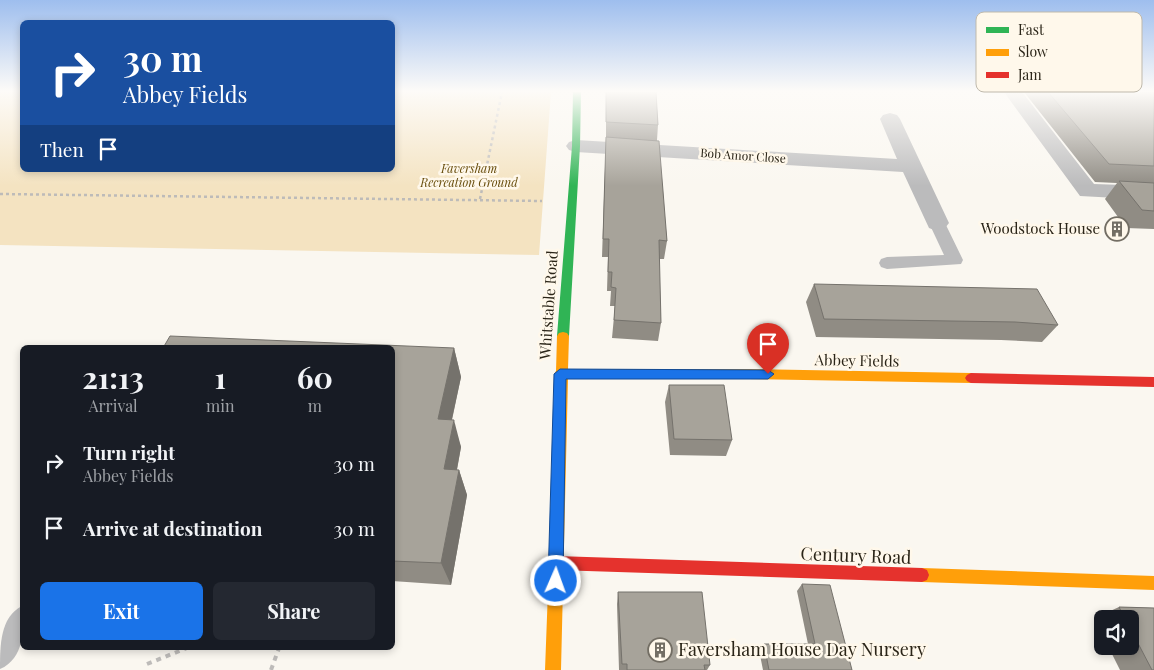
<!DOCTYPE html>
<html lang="en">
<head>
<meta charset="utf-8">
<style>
  :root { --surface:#171b24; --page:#242831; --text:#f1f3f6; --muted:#9ea1a6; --accent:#1a73e8 }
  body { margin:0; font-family:"Playfair Display",serif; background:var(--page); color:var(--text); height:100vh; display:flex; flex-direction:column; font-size:19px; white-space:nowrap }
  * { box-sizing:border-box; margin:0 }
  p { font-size:16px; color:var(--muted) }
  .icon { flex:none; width:28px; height:28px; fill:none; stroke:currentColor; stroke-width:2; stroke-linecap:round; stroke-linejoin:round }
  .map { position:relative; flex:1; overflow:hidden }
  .panel { position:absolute; left:20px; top:345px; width:375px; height:305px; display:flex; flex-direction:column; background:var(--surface); border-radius:8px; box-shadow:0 2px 8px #0003 }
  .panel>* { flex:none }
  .guide { position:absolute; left:20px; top:20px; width:375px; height:152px; border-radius:8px; box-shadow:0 2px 8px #0003; background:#1a4fa0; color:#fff; overflow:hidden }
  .fabs { position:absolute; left:1094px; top:610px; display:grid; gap:10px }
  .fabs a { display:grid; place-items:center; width:45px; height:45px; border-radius:8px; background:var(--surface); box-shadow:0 2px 8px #0003; font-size:25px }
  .pin { position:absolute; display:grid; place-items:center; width:42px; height:42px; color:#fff; margin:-51px -21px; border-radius:50% 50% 50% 0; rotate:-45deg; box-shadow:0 0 5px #0007 }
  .pin .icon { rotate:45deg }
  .me { position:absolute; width:55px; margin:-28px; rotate:2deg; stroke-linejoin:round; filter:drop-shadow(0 0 4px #0008) }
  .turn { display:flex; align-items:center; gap:18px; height:105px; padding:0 20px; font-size:22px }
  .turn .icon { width:65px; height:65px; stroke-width:2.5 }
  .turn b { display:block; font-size:35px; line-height:42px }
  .then { display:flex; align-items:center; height:48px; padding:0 20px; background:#0003; gap:10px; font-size:19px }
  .eta { display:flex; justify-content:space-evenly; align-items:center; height:85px; text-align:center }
  .eta b { font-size:30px; font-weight:700; line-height:35px }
  .button { display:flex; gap:10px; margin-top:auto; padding:10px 20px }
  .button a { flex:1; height:58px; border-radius:8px; background:var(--accent); color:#fff; font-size:20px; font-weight:700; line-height:58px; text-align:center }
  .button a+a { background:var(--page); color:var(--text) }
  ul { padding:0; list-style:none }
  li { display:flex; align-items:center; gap:15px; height:65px; padding:0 20px }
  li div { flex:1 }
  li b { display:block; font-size:19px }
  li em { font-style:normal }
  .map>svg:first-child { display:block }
  .green { fill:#f4e3c1 }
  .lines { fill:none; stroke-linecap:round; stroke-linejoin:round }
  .path-far1 { stroke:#bdbbb9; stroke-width:2.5; stroke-dasharray:3 3; stroke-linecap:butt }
  .path { stroke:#bdbbb9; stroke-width:4; stroke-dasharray:5 5; stroke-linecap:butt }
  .lane { fill:#bbbbbc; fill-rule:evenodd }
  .street { fill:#bbbbbc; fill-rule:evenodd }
  .fast { fill:#30b455; fill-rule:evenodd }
  .slow { fill:#ff9f0a; fill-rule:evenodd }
  .jam { fill:#e5322d; fill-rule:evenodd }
  .wall { fill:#908c84 }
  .shaded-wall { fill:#75726c }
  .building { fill:#a7a39a; stroke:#75726c }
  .route { fill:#1a73e8; stroke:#114b97 }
  .labels { text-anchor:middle; stroke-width:5; stroke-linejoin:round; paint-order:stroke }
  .far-street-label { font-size:12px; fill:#2b2518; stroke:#fff8eb }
  .far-park-label { font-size:12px; font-style:italic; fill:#694e0d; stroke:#fff8eb }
  .poi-label { font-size:15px; fill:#2b2518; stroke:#fff8eb; text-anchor:end }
  .street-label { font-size:15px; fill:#2b2518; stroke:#fff8eb }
  .near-street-label { font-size:18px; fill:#2b2518; stroke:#fff8eb }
  .near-poi-label { font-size:18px; fill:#2b2518; stroke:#fff8eb; text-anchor:start }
  .key { fill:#fff8eb; stroke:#bfb9ac; stroke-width:1 }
  .key-label { font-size:14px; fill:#2b2518 }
</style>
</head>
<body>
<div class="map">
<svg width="1154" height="670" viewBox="0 0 1154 670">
  <rect width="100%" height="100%" fill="#faf7f0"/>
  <polygon class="green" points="0,92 22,92 22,170 392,170 393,92 551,92 539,255 0,245"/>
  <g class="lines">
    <g class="path-far1">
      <polyline points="0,194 542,201"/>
      <polyline points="480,199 502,92"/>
    </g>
    <g class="path">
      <polyline points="147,664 187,648"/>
      <polyline points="271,670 279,648"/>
    </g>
    <g class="lane">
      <polygon points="937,218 943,219 945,223 963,260 961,264 887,269 881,267 879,263 881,259 887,257 944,255 929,223 931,219"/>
      <path d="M 22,606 C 25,628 24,659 0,669 C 0,646 0,617 22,606 Z"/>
    </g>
    <g class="street">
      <polygon points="1004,92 1022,92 1094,184 1154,186 1154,200 1080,196"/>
      <polygon points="890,113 897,115 900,119 949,223 945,228 937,231 929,228 903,172 576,152 569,150 566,146 569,142 576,140 897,159 880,119 883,115"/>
    </g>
    <polygon class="fast" points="573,92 581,92 580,146 569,336 567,339 559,339 557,336 572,146"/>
    <g class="slow">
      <polygon points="563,332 567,333 569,336 568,369 749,369 971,373 975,375 977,378 975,381 971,383 749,379 568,379 561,670 545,670 556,377 554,374 556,371 557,336 559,333"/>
      <polygon points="922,568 1154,576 1154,590 922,582 917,580 915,575 917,570"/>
    </g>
    <g class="jam">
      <polygon points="971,373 1154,377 1154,387 971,383 967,381 965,378 967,375"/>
      <polygon points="556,556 922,568 927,570 929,575 927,580 922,582 556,570 551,568 549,563 551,558"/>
    </g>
  </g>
  <g class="wall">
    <polygon points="606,92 656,92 658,125 657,140 667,241 664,259 659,259 661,323 658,341 612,338 615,306 610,306 611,291 607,291 608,257 602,257 606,137"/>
    <polygon points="1024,92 1154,92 1154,229 1126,228 1105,199 1117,183 1095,182"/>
    <polygon points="814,284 1058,325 1042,342 1001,340 816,337 806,302"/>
    <polygon points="392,348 454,348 461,377 452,420 461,447 457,470 459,470 467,495 451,585 392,581"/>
    <polygon points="669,385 732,440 726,456 670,455 665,402"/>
    <polygon points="802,584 852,670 763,670 759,650 764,644 808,644 797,591"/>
    <polygon points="618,592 710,665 707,670 619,670 617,604"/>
    <polygon points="1119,607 1154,608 1154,670 1120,670 1108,646 1130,646 1130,619 1102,619 1102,634 1095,618"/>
  </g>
  <g class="shaded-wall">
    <polygon points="454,348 461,377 446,446 438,419"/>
    <polygon points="454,420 461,447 452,495 444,469"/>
    <polygon points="459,470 467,495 451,585 441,563"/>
  </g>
  <g class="building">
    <polygon points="606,92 656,92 658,125 606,122"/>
    <polygon points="1048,92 1154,92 1154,166 1109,164"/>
    <polygon points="606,137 659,141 667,241 659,240 661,323 614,320 616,288 611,287 612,272 608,272 609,239 603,239"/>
    <polygon points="1119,181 1154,183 1154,211 1142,210"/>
    <polygon points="814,284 1037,289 1058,325 1015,322 824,319"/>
    <polygon points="170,336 454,348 438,419 454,420 444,469 459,470 441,563 392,561 392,348 163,348"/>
    <polygon points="669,385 724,385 732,440 674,439"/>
    <polygon points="802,584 830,585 852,670 769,670 764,644 815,644"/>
    <polygon points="618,592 702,592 710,665 704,665 705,670 627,670 627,664 622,664"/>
    <polygon points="1119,607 1154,608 1154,670 1152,670 1130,628 1130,619 1125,619"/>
  </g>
  <linearGradient id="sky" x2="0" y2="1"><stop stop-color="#9ebeee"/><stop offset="0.49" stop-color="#fdfbf8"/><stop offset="1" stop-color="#fdfbf8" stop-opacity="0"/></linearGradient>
  <rect width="1154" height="186" fill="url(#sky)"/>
  <polygon class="route" points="560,369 768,370 774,374 768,379 566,379 563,581 561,586 556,589 550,586 548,581 554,374"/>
  <defs>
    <g id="building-ring" transform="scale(1.25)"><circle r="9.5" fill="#fff8eb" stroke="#736e64" stroke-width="1.5"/><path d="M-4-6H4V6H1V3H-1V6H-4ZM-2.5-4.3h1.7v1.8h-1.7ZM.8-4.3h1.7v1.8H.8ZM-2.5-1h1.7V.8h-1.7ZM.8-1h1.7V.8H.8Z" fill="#736e64"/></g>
  </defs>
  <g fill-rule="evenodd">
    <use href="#building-ring" x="1117" y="229"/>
    <use href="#building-ring" x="660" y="650"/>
  </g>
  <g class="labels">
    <g class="far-street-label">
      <text transform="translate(743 156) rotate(4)" y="4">Bob Amor Close</text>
    </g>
    <g class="far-park-label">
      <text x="469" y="173">Faversham<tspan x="469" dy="14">Recreation Ground</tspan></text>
    </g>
    <g class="poi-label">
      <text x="1100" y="234">Woodstock House</text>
    </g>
    <g class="street-label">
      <text transform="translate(549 305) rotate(-86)" y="5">Whitstable Road</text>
      <text transform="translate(857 361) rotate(1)" y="5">Abbey Fields</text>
    </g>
    <g class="near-street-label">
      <text transform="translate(856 556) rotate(2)" y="6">Century Road</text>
    </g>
    <g class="near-poi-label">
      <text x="678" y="656">Faversham House Day Nursery</text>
    </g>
  </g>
  <rect x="976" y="12" width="166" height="80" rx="8" class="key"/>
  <rect x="986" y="27" width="23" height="6" fill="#30b455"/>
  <rect x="986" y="49" width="23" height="7" fill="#ff9f0a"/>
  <rect x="986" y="72" width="23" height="6" fill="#e5322d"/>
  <g class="key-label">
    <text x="1018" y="35">Fast</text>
    <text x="1018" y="57">Slow</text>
    <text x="1018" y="80">Jam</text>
  </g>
</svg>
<div class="fabs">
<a><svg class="icon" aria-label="sound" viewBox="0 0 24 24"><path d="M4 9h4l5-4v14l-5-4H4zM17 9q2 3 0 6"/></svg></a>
</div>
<div class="pin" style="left:768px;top:374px;background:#d93025"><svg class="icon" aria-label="arrive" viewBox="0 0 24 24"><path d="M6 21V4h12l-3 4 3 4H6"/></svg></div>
<svg class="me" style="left:556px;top:581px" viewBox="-20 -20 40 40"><circle r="17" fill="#1a73e8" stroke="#fff" stroke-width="3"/><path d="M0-11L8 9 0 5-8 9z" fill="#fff"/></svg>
<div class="guide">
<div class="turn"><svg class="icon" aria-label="right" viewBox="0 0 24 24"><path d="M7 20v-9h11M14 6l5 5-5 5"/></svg><div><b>30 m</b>Abbey Fields</div></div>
<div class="then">Then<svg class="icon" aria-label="arrive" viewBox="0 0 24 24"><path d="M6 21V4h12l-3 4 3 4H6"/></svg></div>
</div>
<section class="panel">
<div class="eta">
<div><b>21:13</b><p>Arrival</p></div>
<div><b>1</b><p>min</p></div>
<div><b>60</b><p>m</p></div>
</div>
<ul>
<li><svg class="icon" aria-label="right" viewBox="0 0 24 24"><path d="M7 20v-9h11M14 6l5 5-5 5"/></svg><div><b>Turn right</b><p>Abbey Fields</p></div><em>30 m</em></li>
<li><svg class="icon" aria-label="arrive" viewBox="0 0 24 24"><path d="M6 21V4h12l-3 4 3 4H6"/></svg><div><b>Arrive at destination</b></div><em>30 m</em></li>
</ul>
<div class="button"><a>Exit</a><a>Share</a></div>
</section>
</div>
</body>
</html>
